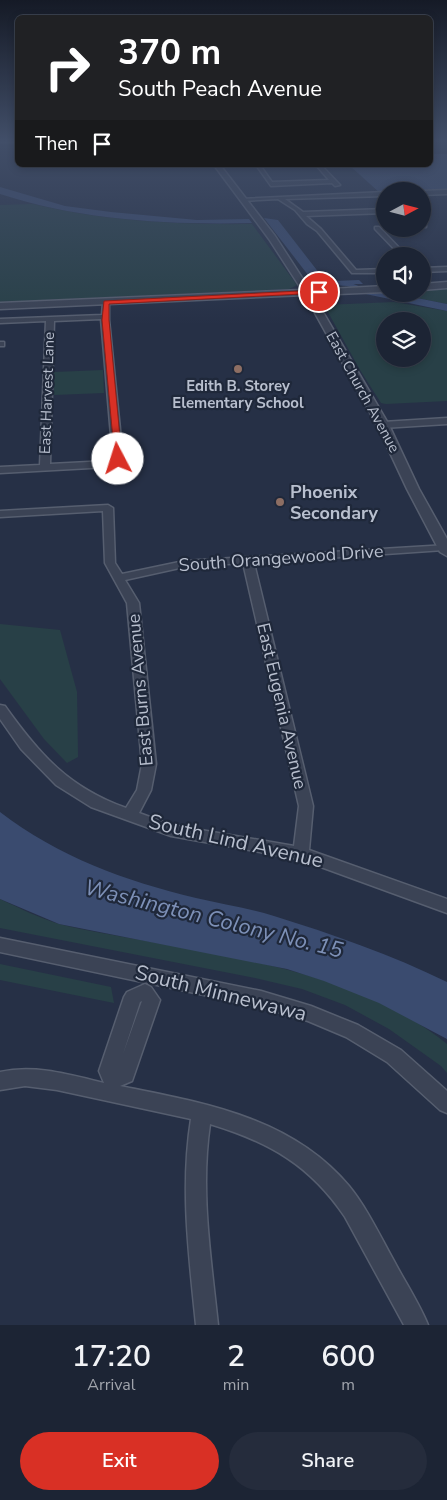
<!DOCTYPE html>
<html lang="en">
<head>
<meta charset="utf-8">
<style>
  :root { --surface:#1c2434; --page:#252c3c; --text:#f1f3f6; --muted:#a0a4ac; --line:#3a414f; --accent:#d93025 }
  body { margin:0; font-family:"Nunito Sans",sans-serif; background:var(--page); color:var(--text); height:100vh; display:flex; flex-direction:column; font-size:19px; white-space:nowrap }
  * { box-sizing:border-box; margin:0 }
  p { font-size:16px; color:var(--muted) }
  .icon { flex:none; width:28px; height:28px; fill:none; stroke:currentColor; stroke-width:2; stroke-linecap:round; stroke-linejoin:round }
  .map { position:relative; height:1325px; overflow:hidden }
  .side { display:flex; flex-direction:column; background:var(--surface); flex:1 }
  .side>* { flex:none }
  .guide { position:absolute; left:15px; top:15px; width:418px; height:152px; border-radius:8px; box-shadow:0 2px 8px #0003,0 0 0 1px var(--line); background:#202124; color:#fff; overflow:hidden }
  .needle { width:32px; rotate:83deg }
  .controls { position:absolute; left:376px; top:182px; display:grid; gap:10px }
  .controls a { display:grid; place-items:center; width:55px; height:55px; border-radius:50%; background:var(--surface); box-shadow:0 2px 8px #0003,0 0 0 1px var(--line); font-size:25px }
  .pin { position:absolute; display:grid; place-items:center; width:42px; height:42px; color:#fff; margin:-21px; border:2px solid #fff; border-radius:50%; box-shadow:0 1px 5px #0007 }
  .me { position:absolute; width:55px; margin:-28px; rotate:355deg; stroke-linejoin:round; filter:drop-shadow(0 0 4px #0008) }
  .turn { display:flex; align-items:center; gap:18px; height:105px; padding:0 20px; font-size:22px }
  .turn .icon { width:65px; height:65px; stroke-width:2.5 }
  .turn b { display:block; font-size:35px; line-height:42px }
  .then { display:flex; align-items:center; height:48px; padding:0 20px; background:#0003; gap:10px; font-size:19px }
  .eta { display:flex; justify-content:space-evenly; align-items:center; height:85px; text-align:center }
  .eta b { font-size:30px; font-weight:600; line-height:35px }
  .cta { display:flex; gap:10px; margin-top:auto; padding:10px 20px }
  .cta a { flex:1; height:58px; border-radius:30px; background:var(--accent); color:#fff; font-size:20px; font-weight:600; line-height:58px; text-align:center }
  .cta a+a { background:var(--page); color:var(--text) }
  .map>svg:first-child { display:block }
  .green { fill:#284047; fill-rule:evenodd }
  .water { fill:#3a4b6f }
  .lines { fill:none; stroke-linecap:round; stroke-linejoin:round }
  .canal { fill:#3a4b6f; fill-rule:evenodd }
  .minor-casing { stroke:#565e6f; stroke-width:3 }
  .tertiary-casing { stroke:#565e6f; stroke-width:3 }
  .minor { fill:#3b4355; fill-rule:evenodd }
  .tertiary { fill:#3b4355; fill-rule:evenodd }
  .route { fill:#d93025; stroke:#8d1f18 }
  .education-dot { fill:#8d6e63; stroke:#1f283a; stroke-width:2 }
  .labels { text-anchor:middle; stroke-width:4.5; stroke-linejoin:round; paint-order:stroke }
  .far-poi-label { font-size:15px; font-weight:bold; fill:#b8bfce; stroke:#1f283a }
  .far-street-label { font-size:15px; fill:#b8bfce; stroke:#1f283a }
  .poi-label { font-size:18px; font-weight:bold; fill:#b8bfce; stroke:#1f283a; text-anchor:start }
  .street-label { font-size:18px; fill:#b8bfce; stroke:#1f283a }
  .near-street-label { font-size:21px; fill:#b8bfce; stroke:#1f283a }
  .near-water-label { font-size:22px; font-style:italic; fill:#7d90b7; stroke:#1f283a }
</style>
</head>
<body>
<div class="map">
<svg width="447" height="1325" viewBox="0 0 447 1325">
  <rect width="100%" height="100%" fill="#263046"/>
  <g class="green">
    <path d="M 33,204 C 103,221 179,225 252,224 L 297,285 L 289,289 L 0,302 L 0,205 Z"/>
    <polygon points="447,288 447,304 397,294 422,294 423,289"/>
    <path d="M 394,302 L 447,311 L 447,401 L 386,404 L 381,403 L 360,370 L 324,305 ZM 385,321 L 422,321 L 422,359 L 385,359 Z"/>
    <polygon points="103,370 104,393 54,395 54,372"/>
    <polygon points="0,624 60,630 77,692 78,757 67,763 44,739 0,679"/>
    <path d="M 0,899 C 19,908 39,918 59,924 C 86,931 114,935 141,940 C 246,960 362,975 447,1044 L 447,1073 L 441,1066 L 389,1029 L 345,1005 L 302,989 L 255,978 L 0,928 Z"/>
    <polygon points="0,964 111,987 114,1003 0,980"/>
  </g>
  <g class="water">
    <polygon points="430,154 447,154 447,190 380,193 349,165 430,165"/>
    <path d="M 0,187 L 65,206 L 111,212 L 197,220 L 249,219 L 252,223 C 168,225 80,220 0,194 Z"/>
    <polygon points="264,218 278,220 323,278 335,281 359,280 363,284 315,284"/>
    <polygon points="385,291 385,294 397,294 447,304 447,311 356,292"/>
    <path d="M 0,812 C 59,857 125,881 196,898 C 222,904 248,908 274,916 C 332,934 392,955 447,982 L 447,1039 L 379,1003 L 324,981 L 287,969 L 59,924 L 0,899 Z"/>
  </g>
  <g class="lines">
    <polygon class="canal" points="334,282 348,282 375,292 372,294 347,286 332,285 331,284"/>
    <g class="minor-casing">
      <g id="minor">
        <rect x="0" y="140" width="18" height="2"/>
        <polygon points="256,165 260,165 272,182 329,180 316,165 321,165 340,185 335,186 332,183 271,186"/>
        <polygon points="447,190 447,194 422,195 422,191"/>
        <polygon points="385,192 385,196 285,199 303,212 385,209 385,213 306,216 321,229 356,270 385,269 385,273 352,273 317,231 307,224 295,210 278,199 243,201 240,199"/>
        <polygon points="422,223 426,225 426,227 422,227"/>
        <polygon points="375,227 379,227 407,256 401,256 375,229"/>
        <polygon points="447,267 447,271 422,272 422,268"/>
        <path d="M 106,300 L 109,302 L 109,320 L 123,459 L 119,464 L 109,467 L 0,473 L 0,467 L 40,465 L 46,321 L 0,323 L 0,319 L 102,315 L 103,302 ZM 101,319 L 113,459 L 108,461 L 50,464 L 54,321 Z"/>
        <rect x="0" y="342" width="4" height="4"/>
        <polygon points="447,418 447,424 383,428 379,425 383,422"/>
        <path d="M 108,505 L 113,508 L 115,563 L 122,574 L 184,561 L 447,545 L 447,549 L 444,550 L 254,563 L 313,806 L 309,850 L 447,899 L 447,913 L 299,859 L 171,836 L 91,807 L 56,785 L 21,749 L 0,719 L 0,705 L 5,706 C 40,755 68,787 126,808 L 137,790 L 142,764 L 127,603 L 105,563 L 103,511 L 0,517 L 0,511 ZM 243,563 L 299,806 L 294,846 L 172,825 L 139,813 L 151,790 L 156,764 L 139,603 L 125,580 L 184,567 Z"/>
        <polygon points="0,938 261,991 311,1006 358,1025 401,1050 447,1091 447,1113 440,1110 387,1062 346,1037 308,1021 261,1007 0,952"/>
        <path d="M 145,984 L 151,987 L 160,1000 L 132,1081 L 120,1086 C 204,1103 291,1117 349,1186 C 367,1208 380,1236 394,1261 C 405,1282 419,1303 428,1325 L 404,1325 L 345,1217 C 310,1165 269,1142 210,1124 C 200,1191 211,1258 218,1325 L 196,1325 C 189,1256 180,1188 191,1119 L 57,1090 L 25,1086 L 0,1090 L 0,1072 C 35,1064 71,1075 104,1083 L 99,1071 L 124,997 L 127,992 ZM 142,1001 L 123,1054 L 140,1002 Z"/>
      </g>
    </g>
    <g class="tertiary-casing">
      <g id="tertiary">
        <polygon points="214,165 220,165 275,236 310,290 385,286 385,292 313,295 389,425 419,489 447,539 447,556 440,552 407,489 377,425 305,295 0,309 0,303 302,290 269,239"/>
        <polygon points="447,282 447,288 422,290 422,284"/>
      </g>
    </g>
    <use href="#minor" class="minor"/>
    <use href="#tertiary" class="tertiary"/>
  </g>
  <linearGradient id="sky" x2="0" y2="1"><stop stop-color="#151a26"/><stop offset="0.43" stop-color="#414e68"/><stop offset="1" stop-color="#414e68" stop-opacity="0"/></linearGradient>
  <rect width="447" height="325" fill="url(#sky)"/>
  <polygon class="route" points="319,290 321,293 109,304 109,320 122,459 115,461 102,320 104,301"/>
  <g class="education-dot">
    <circle cx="238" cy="369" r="5"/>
    <circle cx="280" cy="502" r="5"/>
  </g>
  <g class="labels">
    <g class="far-poi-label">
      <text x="238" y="391">Edith B. Storey<tspan x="238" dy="17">Elementary School</tspan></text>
    </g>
    <g class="far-street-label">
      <text transform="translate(363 392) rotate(61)" y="5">East Church Avenue</text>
      <text transform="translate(47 393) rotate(-88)" y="5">East Harvest Lane</text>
    </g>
    <g class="poi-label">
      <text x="290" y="498">Phoenix<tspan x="290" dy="21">Secondary</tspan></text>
    </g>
    <g class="street-label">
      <text transform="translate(281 558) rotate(-4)" y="6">South Orangewood Drive</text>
      <text transform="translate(140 690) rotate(-95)" y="6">East Burns Avenue</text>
      <text transform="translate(282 706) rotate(77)" y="6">East Eugenia Avenue</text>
    </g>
    <g class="near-street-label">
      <text transform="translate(236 841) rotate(13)" y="7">South Lind Avenue</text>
      <text transform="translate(221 993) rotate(14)" y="7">South Minnewawa</text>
    </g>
    <g class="near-water-label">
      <text transform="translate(214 918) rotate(14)" y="8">Washington Colony No. 15</text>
    </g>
  </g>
</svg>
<div class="controls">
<a><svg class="needle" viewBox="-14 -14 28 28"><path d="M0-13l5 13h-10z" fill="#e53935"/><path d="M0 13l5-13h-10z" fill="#a0a4ac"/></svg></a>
<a><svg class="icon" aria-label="sound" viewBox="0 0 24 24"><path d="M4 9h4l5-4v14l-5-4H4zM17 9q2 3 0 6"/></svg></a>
<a><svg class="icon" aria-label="layers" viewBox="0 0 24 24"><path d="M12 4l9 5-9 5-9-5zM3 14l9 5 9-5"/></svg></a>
</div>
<div class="pin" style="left:319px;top:292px;background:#d93025"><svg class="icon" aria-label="arrive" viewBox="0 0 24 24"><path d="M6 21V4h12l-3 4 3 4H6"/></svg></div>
<svg class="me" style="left:118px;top:459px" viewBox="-20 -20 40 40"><circle r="19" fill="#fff"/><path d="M0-13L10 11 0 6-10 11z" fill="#d93025"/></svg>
<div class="guide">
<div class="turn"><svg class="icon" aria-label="right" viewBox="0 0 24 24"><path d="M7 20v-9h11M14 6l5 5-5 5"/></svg><div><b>370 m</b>South Peach Avenue</div></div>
<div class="then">Then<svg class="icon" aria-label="arrive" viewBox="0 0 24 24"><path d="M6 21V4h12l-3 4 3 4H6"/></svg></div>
</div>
</div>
<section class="side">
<div class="eta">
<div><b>17:20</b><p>Arrival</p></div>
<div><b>2</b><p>min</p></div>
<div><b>600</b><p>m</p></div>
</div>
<div class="cta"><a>Exit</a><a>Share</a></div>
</section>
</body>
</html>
